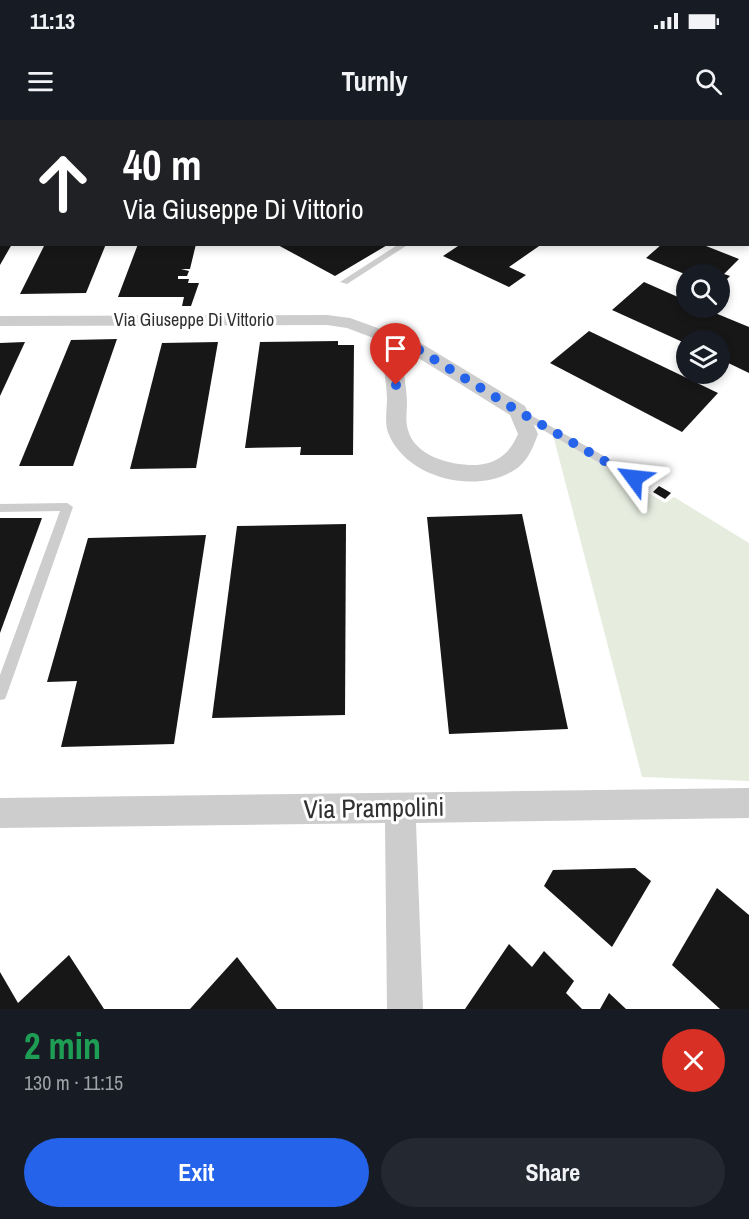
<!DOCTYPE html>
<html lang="en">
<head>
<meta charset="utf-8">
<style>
  :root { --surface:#171b24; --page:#242831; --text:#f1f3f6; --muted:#9ea1a6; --accent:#2563eb }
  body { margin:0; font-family:"Archivo Narrow",sans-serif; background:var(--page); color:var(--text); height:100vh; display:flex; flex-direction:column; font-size:22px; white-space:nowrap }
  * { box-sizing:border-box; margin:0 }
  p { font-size:20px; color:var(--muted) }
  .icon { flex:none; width:33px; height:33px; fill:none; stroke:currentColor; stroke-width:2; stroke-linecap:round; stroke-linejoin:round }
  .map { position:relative; height:889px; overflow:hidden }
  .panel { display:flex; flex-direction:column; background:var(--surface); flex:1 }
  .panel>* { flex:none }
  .hud { position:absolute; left:0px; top:0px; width:750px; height:126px; box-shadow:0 3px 9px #0003; background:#202124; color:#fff; overflow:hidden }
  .controls { position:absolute; left:676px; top:144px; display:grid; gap:12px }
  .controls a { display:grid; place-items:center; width:54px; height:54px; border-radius:50%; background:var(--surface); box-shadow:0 3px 9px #0003; font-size:30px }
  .pin { position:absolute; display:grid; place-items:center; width:51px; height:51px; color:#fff; margin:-62px -26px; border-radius:50% 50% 50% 0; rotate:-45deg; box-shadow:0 0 6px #0007 }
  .pin .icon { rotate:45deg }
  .me { position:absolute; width:66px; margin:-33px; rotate:300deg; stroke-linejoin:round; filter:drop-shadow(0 0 4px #0008) }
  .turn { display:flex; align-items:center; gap:21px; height:126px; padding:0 24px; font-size:27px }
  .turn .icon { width:78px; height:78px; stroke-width:2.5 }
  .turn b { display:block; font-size:42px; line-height:51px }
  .round { display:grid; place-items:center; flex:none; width:63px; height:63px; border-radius:32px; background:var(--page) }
  .head { display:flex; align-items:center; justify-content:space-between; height:102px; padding:0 24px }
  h1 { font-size:36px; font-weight:700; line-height:45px; color:#1e9e55 }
  .cta { display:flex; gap:12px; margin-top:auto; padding:12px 24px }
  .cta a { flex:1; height:69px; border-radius:36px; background:var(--accent); color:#fff; font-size:24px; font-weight:700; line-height:69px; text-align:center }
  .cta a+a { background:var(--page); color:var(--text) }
  .status { display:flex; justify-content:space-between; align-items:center; height:42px; padding:0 30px; background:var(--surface); direction:ltr }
  .status svg { height:16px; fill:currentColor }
  header { display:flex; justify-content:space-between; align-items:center; height:78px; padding:0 24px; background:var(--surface); font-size:27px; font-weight:700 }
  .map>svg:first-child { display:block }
  .green { fill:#e6eddf }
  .building { fill:#171717 }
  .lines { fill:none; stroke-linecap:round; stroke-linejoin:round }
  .lane { fill:#cdcdcd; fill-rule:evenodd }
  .street { fill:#cdcdcd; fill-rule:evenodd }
  .primary { fill:#a8a8a8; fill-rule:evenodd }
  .route { stroke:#2563eb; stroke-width:10; stroke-dasharray:0 18 }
  .labels { text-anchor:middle; stroke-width:6; stroke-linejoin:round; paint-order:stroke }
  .far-street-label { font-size:18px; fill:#303030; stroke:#fff }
  .near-street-label { font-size:26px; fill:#303030; stroke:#fff }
</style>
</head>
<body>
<div class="status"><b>11:13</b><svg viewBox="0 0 49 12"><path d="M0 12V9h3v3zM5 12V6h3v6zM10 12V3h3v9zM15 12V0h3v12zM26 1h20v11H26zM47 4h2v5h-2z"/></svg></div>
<header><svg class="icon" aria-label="menu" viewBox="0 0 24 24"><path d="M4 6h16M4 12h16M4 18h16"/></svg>Turnly<svg class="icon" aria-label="search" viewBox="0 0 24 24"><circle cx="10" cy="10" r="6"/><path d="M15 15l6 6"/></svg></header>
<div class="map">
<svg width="749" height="889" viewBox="0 0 749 889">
  <rect width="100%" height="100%" fill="#fff"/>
  <polygon class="green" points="553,315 665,383 674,377 749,423 749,661 642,657"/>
  <g class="building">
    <polygon points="0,124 12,124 0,145"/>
    <polygon points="45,124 106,124 86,173 20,174"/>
    <polygon points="138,124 196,124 190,149 181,149 189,151 187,156 178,156 178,159 189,159 188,163 199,163 191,186 182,186 184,177 118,177"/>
    <polygon points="276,124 389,124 335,156"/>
    <polygon points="461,124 542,124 509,147 526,155 509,167 443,136"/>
    <polygon points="662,124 701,124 739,139 724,154 730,156 720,166 720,154 687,155 646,138"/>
    <polygon points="644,162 687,181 687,188 703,188 749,207 749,253 720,239 720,220 687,220 687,224 612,190"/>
    <polygon points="589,211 718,273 682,312 550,243"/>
    <polygon points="117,219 73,346 19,346 71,220"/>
    <polygon points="338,221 338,225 354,225 353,335 300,335 301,327 245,328 260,222"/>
    <polygon points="25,222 0,276 0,223"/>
    <polygon points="218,222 196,348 130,349 162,223"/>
    <polygon points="659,366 671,373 665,379 653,372"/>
    <polygon points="522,394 568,609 449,614 427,397"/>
    <polygon points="0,398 42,398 0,513"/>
    <polygon points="346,404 345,595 212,598 237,406"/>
    <polygon points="206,415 174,624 61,627 77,561 47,562 88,418"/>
    <polygon points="635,748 651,761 612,827 544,766 553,750"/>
    <polygon points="717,768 749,795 749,889 720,889 672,845"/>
    <polygon points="509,824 532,847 544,831 574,861 566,873 582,889 465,889"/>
    <polygon points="69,835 104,889 0,889 0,852 18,883"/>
    <polygon points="237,837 277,889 190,889"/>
    <polygon points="609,873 626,889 600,889"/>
  </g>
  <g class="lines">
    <g class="lane">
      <polygon points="399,124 409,124 347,164 340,162"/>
      <polygon points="518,288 638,355 639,358 638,361 630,361 514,293 513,291"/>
      <polygon points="67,383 73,387 7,574 5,579 0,580 0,555 60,391 0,392 0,384"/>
    </g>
    <g class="street">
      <polygon points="162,0 176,0 177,2 163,2"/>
      <polygon points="372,0 386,0 371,2"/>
      <path d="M 327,195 L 350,198 L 386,211 L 404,213 L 525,286 L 538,314 C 533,328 527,343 513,351 C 473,374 408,358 389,315 C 384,304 387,290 387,278 C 386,258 383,239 376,219 L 347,208 L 327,205 L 0,206 L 0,196 ZM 396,224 L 510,295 L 518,314 C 510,333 498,343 477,345 C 453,346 415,337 408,310 C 405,301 407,291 407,282 C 406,262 403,243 396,224 Z"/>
      <polygon points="749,668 749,698 416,703 423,889 387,889 385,703 0,708 0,678"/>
    </g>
    <g class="primary">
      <rect x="748" y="35" width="1" height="10"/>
      <rect x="0" y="36" width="2" height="12"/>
    </g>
  </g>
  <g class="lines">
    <polyline class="route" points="396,265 392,232 384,216 398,217 518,291 634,358"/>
  </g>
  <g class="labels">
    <g class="far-street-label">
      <text x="194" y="206">Via Giuseppe Di Vittorio</text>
    </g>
    <g class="near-street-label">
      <text transform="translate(374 688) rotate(-1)" y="9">Via Prampolini</text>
    </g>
  </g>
</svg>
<div class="controls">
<a><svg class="icon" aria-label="search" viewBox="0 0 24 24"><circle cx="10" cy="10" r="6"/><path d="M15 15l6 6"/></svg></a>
<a><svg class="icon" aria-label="layers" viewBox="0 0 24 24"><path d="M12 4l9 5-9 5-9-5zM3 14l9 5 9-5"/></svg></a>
</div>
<div class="pin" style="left:396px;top:265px;background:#d93025"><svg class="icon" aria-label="arrive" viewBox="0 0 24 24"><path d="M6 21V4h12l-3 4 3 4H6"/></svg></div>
<svg class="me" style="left:634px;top:358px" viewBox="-20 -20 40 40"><path d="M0-17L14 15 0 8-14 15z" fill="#2563eb" stroke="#fff" stroke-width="4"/></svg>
<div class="hud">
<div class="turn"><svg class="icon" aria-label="ahead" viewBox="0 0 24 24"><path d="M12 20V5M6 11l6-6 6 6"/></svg><div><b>40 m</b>Via Giuseppe Di Vittorio</div></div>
</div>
</div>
<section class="panel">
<div class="head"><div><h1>2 min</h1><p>130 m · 11:15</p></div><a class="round" style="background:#d93025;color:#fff"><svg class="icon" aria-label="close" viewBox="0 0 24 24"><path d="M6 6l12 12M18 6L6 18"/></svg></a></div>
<div class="cta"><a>Exit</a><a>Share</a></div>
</section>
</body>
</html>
